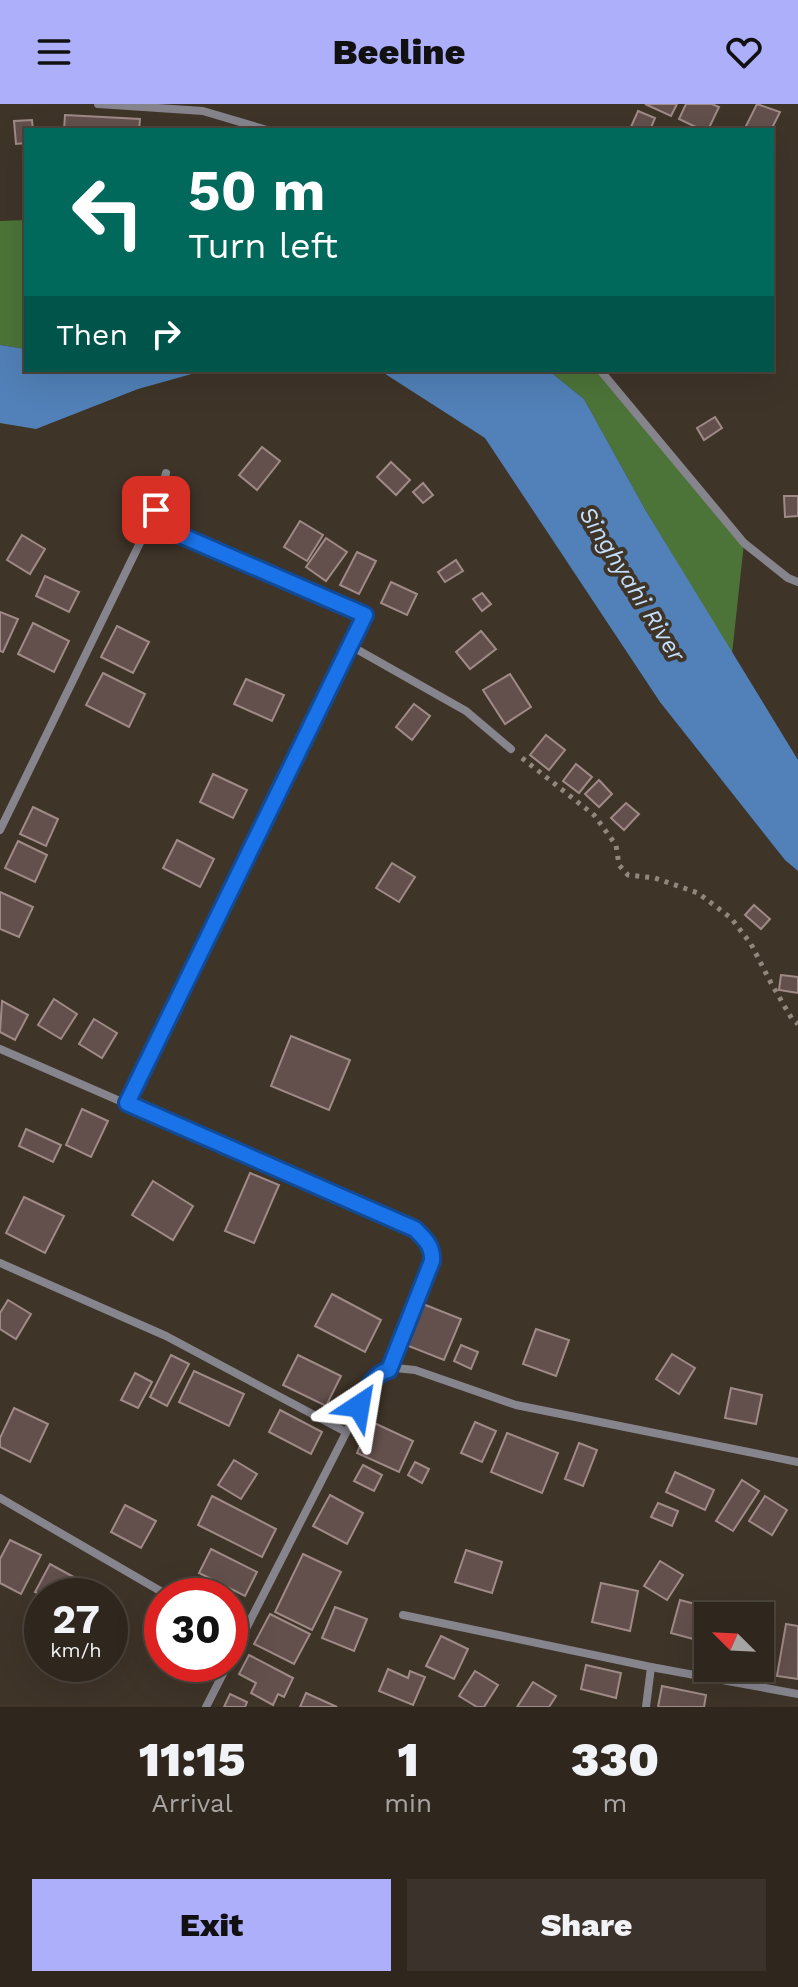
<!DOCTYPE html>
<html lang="en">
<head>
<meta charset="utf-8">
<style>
  :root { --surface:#2f271e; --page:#3b332b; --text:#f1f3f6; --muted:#a7a5a4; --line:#4a443c; --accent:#adaffb }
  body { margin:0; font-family:"Work Sans",sans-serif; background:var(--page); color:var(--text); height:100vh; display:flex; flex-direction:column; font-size:30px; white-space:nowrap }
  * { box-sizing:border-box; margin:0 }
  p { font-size:26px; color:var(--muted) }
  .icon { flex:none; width:44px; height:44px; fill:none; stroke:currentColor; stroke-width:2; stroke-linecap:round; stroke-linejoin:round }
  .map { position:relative; height:1603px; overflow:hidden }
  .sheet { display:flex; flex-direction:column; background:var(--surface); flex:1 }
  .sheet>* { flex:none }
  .guide { position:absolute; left:24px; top:24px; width:750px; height:244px; border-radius:0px; box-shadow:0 8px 32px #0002,0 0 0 2px var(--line); background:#00695c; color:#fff; overflow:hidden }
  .needle { width:52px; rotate:294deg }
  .buttons { position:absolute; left:694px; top:1498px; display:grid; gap:16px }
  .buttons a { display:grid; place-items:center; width:80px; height:80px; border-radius:0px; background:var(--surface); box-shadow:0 8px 32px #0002,0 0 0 2px var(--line); font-size:40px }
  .speed { position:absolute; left:24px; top:1474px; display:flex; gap:16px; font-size:40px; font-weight:700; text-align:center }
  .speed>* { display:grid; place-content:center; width:104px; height:104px; border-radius:50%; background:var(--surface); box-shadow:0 8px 32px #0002,0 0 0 2px var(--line); line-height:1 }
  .speed small { font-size:20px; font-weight:400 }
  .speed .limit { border:12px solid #d22; background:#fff; color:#111 }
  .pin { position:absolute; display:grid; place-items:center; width:68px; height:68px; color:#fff; margin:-34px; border-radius:16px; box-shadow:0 4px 12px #0006 }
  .me { position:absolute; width:88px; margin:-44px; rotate:33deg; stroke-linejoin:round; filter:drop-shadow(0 0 6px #0008) }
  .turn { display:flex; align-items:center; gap:28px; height:168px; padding:0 32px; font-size:36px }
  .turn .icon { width:104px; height:104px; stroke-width:2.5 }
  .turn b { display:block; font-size:56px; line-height:68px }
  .then { display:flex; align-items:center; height:76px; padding:0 32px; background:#0003; gap:16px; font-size:30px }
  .eta { display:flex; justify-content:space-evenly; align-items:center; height:136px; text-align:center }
  .eta b { font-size:48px; font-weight:800; line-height:56px }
  .button { display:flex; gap:16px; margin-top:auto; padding:16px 32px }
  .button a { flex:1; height:92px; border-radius:0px; background:var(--accent); color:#111; font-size:32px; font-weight:800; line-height:92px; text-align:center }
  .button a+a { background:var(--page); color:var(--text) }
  header { display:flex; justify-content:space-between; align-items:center; height:104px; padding:0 32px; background:var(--accent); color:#111; font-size:36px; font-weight:800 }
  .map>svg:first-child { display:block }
  .forest { fill:#4c7438 }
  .water { fill:#5181b8 }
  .building { fill:#63504d; stroke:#9f8a87; stroke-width:2 }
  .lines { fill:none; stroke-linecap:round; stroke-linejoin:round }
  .path { stroke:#90877d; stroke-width:5; stroke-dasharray:4 6; stroke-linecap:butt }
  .minor { stroke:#86848c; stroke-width:8 }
  .route-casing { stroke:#114b97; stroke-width:20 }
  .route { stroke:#1a73e8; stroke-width:14 }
  .labels { text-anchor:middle; stroke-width:8; stroke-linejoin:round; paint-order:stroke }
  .water-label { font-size:24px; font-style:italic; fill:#c4dffe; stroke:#3f3428 }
</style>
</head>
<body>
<header><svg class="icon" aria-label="menu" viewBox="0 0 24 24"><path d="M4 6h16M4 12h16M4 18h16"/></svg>Beeline<svg class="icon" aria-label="heart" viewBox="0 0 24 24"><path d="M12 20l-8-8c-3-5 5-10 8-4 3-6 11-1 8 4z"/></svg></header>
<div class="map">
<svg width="798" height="1603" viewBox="0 0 798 1603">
  <rect width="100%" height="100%" fill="#3f3428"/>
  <g class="forest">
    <polygon points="26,116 26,245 0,241 0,117"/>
    <polygon points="548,266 600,266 744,439 732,550 646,407 584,295"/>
  </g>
  <g class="water">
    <polygon points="0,241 26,245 26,266 206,266 138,285 36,325 0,319"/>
    <polygon points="379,266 548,266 584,295 646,407 798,656 798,767 785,756 660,598 485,334"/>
  </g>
  <g class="building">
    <polygon points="645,0 677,0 671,12"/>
    <polygon points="686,0 712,0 719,3 708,26 702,26 679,15"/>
    <polygon points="757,0 780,8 771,26 744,26"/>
    <polygon points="638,7 655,14 650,26 630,25"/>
    <polygon points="65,11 140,15 139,26 64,26"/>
    <polygon points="32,16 33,26 26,26 26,39 16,40 14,17"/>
    <polygon points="715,313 722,324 704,336 697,324"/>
    <polygon points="262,343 280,357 257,386 239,371"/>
    <polygon points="391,358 410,376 396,391 377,373"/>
    <polygon points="423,379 433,391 423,399 413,388"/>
    <polygon points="784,392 798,392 798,412 785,413"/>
    <polygon points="300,417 323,431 307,457 284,443"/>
    <polygon points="22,431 45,445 30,470 7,456"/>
    <polygon points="326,434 347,448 326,477 306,463"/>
    <polygon points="357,448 376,457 359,490 340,481"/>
    <polygon points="456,456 463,467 445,478 438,468"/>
    <polygon points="45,472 79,488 69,508 36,492"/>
    <polygon points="391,478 417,490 407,511 381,499"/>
    <polygon points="482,489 491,500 482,507 473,495"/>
    <polygon points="0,508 18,515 3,548 0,547"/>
    <polygon points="33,519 69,537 54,568 18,550"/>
    <polygon points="117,522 149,538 133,569 101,553"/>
    <polygon points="481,527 496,545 470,565 456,548"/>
    <polygon points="103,569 145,590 129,623 86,601"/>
    <polygon points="510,570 531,603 505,620 483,586"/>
    <polygon points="246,575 284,591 272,617 234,600"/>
    <polygon points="414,600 430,612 412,636 396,623"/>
    <polygon points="546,631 565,646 549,666 530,651"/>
    <polygon points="576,660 592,673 579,689 563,677"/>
    <polygon points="213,670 247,686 233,714 200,698"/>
    <polygon points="599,676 612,690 599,703 585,690"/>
    <polygon points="626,699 639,710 624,726 611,714"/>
    <polygon points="33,703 58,715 46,742 20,730"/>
    <polygon points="177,736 214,755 200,783 163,764"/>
    <polygon points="18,737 47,751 35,778 5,764"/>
    <polygon points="392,759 415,773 399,798 376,784"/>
    <polygon points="0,788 33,803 19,833 0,825"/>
    <polygon points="754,801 770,815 761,825 745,811"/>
    <polygon points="781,871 798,873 798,889 779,886"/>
    <polygon points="54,895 77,910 61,935 38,921"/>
    <polygon points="2,897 28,911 15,936 0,928"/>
    <polygon points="94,915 117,929 102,954 79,940"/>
    <polygon points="291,932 350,956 329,1006 271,982"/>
    <polygon points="82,1005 108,1017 91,1053 66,1041"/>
    <polygon points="26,1025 61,1041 53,1058 19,1042"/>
    <polygon points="250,1069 279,1081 254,1139 225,1127"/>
    <polygon points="153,1077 193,1102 173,1136 132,1111"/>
    <polygon points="24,1093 64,1112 45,1149 6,1129"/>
    <polygon points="332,1190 381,1216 365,1248 315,1222"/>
    <polygon points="8,1196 31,1210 16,1235 0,1225 0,1209"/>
    <polygon points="423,1200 461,1215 444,1256 406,1241"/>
    <polygon points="536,1225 569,1236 556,1272 523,1260"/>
    <polygon points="461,1241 478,1248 471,1265 454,1257"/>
    <polygon points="672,1250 695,1264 679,1290 656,1275"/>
    <polygon points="171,1251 189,1260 167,1302 150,1293"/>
    <polygon points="298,1251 341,1272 326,1302 283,1281"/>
    <polygon points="194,1267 244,1290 229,1322 179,1298"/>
    <polygon points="135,1269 152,1278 138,1304 121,1296"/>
    <polygon points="731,1284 762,1291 756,1320 725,1314"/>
    <polygon points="14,1304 48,1320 30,1358 0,1343 0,1334"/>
    <polygon points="280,1306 322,1328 311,1350 269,1328"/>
    <polygon points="370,1317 413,1337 399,1368 357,1349"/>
    <polygon points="475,1318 496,1327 482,1358 461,1349"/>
    <polygon points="507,1329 558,1349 542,1389 491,1368"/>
    <polygon points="579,1339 597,1346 583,1382 565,1375"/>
    <polygon points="234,1356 257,1370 241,1395 218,1381"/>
    <polygon points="415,1358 429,1365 422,1379 408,1371"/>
    <polygon points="363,1361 382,1371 374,1387 354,1377"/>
    <polygon points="675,1368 714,1386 705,1406 666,1388"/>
    <polygon points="742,1376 759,1387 733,1427 716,1417"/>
    <polygon points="330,1391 363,1409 347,1440 313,1422"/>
    <polygon points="212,1392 276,1425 262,1453 198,1421"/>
    <polygon points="765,1392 787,1406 772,1431 749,1417"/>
    <polygon points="658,1399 678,1407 672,1422 651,1413"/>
    <polygon points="125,1401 156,1417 141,1444 111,1428"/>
    <polygon points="10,1436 41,1451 21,1490 0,1479 0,1455"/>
    <polygon points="211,1445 257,1468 245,1492 199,1469"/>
    <polygon points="466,1446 502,1458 492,1489 455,1478"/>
    <polygon points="303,1450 341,1468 312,1526 275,1508"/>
    <polygon points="660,1457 683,1471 667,1496 644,1482"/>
    <polygon points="50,1460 81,1477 73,1492 43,1492 35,1488"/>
    <polygon points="601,1479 638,1487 630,1527 592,1518"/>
    <polygon points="680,1496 726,1508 725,1512 708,1512 708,1539 671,1529"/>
    <polygon points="335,1503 367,1515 354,1547 322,1534"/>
    <polygon points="270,1510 310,1530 294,1560 254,1540"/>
    <polygon points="786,1520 798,1522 798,1575 777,1572"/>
    <polygon points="441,1532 468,1545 454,1575 426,1562"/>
    <polygon points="249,1551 293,1574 284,1593 278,1590 273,1601 251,1589 256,1579 239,1570"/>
    <polygon points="586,1561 621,1569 616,1594 581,1585"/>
    <polygon points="388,1565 408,1574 410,1567 425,1573 413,1601 379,1587"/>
    <polygon points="475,1567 498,1581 484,1603 477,1603 459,1592"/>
    <polygon points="533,1578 556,1592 549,1603 517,1603"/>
    <polygon points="662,1582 706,1591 704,1603 658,1603"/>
    <polygon points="306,1589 337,1603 300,1603"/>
    <polygon points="230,1590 247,1598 245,1603 224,1603"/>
  </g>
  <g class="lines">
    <polyline class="path" points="522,654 594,711 616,741 619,761 628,771 655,774 698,789 731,814 751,840 771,879 792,915 798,920"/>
    <g class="minor">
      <polyline points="98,0 203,7 267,26"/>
      <polyline points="600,266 744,439 788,474 798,478"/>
      <polyline points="351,542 466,607 511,645"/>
      <polyline points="0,726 156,406 166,369"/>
      <path d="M 0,945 L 415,1125 C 425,1135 433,1142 432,1157 L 389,1266"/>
      <polyline points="127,999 365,511 150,418"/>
      <polyline points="0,1159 166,1232 346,1328"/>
      <polyline points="0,1394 169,1492"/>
      <polyline points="403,1511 651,1563 798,1590"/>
      <polyline points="230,1527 241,1534"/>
      <polyline points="230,1556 373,1276 383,1267 395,1264 415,1266 516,1301 798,1358"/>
      <polyline points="206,1603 228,1560"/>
      <polyline points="646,1603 651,1563"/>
    </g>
  </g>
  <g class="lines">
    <g class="route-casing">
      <path id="route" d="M 156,406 L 150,418 L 365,511 L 127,999 L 415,1125 C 425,1135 433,1142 432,1157 L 389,1266 C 372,1270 367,1287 359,1302"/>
    </g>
    <use href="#route" class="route"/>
  </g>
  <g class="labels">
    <g class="water-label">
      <text transform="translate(632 480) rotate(58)" y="8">Singhyahi River</text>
    </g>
  </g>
</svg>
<div class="buttons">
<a><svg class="needle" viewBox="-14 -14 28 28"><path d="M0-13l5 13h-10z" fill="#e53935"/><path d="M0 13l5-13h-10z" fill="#a7a5a4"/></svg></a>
</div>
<div class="speed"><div>27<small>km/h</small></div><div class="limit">30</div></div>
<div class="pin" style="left:156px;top:406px;background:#d93025"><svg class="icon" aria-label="arrive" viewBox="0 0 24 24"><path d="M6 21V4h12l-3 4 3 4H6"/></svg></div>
<svg class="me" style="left:359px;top:1302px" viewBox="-20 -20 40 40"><path d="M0-17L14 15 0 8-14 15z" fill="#1a73e8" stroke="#fff" stroke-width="4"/></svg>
<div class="guide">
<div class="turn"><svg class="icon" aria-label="left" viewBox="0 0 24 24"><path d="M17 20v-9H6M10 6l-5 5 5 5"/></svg><div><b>50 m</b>Turn left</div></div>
<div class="then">Then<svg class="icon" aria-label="right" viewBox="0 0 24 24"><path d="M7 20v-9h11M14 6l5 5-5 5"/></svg></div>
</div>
</div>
<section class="sheet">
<div class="eta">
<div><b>11:15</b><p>Arrival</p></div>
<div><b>1</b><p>min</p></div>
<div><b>330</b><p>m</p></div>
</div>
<div class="button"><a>Exit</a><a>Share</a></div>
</section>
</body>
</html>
